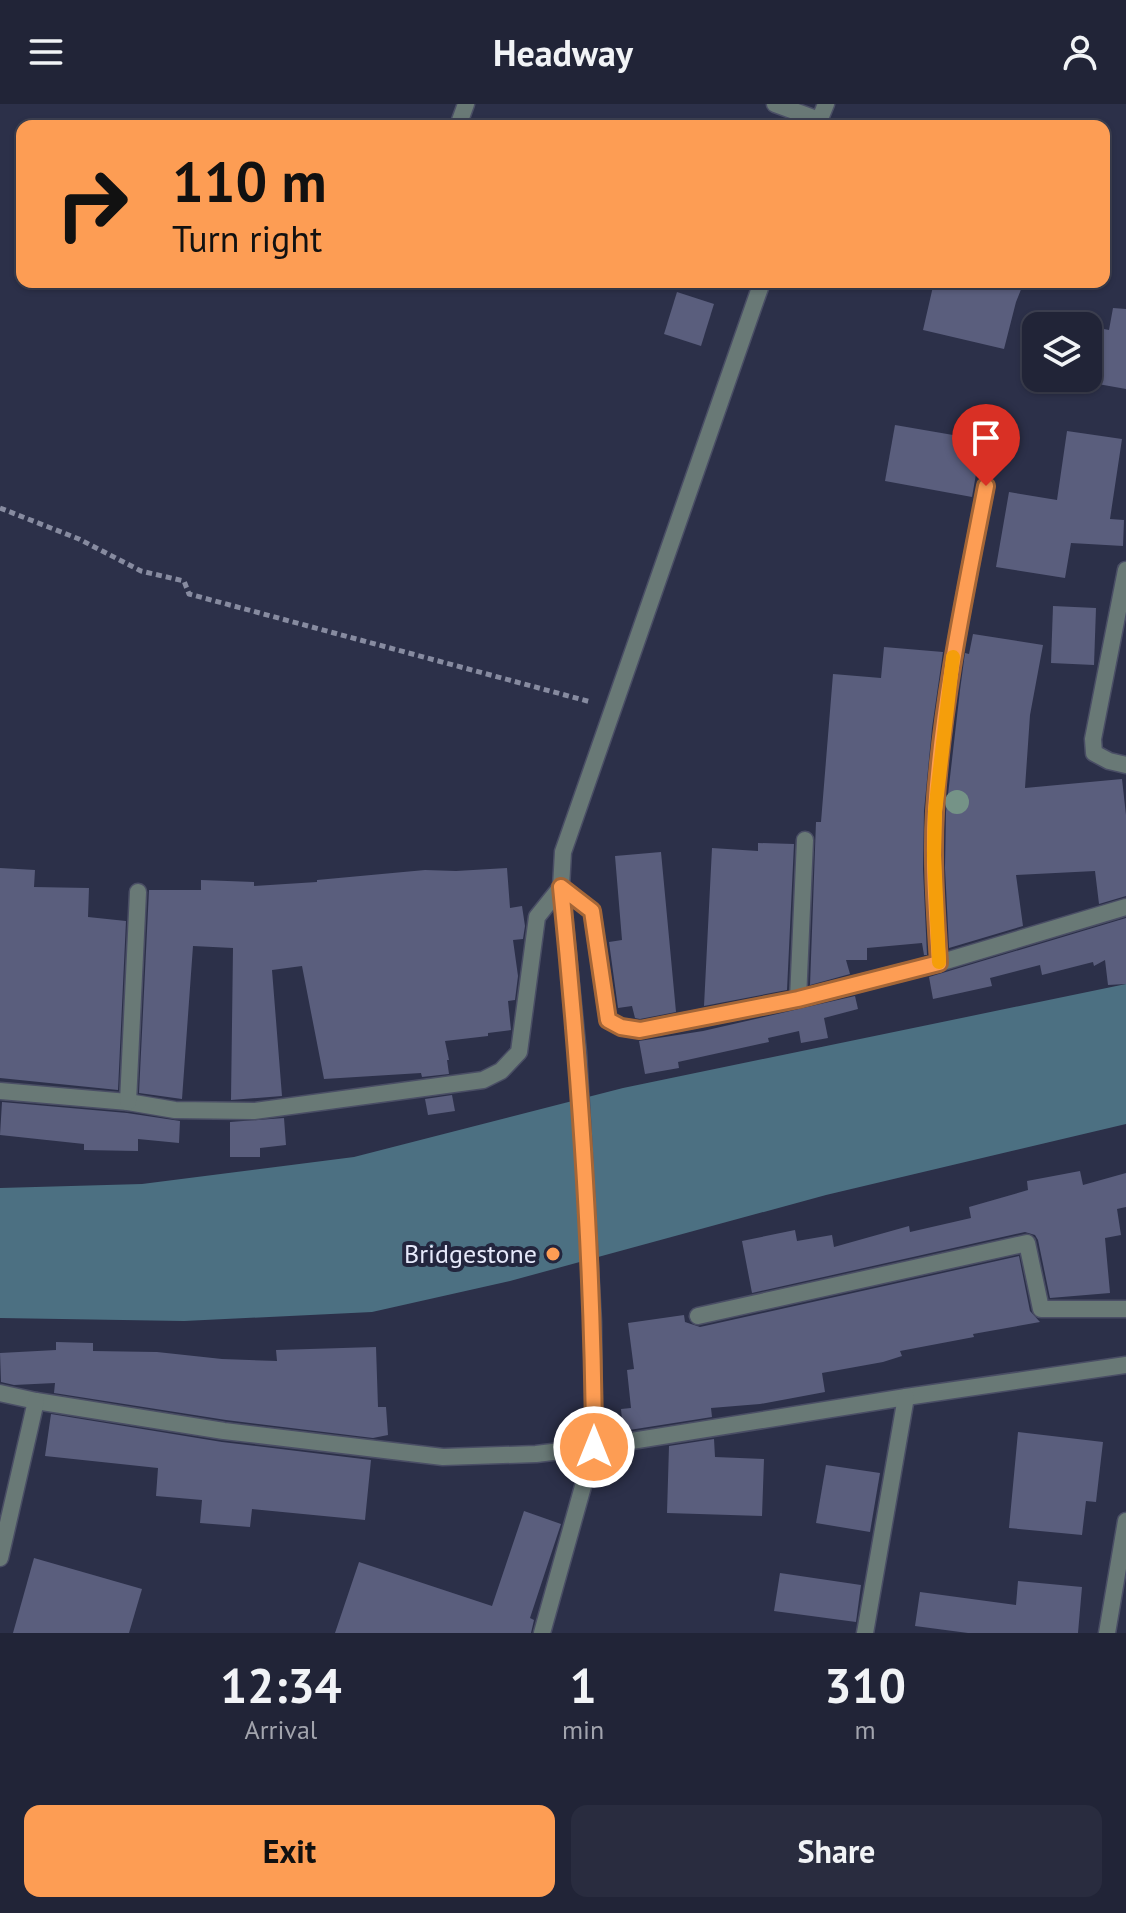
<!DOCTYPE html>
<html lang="en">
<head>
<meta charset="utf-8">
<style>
  :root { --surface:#212437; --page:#292c3f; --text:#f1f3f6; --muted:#a2a4ad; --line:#3e4152; --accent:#fd9d54 }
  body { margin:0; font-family:"PT Sans",sans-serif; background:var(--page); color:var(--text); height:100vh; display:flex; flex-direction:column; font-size:30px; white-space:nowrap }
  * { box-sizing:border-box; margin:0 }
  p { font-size:26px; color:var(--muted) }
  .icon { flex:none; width:44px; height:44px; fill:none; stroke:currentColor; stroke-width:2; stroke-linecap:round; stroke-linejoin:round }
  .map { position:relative; height:1529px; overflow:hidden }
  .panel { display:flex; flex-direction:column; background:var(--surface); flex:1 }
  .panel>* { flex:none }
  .hud { position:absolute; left:16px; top:16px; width:1094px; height:168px; border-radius:16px; box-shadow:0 2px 6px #0004,0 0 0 2px var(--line); background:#fd9d54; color:#111; overflow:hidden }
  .tools { position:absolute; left:1022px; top:208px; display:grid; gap:16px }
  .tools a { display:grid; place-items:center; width:80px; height:80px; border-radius:16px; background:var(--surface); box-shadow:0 2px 6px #0004,0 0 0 2px var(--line); font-size:40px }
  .pin { position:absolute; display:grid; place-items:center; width:68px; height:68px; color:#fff; margin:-82px -34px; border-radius:50% 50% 50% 0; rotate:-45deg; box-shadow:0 0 8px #0007 }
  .pin .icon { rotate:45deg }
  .me { position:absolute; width:88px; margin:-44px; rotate:0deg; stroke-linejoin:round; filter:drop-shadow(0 0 6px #0008) }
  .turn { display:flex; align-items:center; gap:28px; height:168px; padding:0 24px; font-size:36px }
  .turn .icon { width:104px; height:104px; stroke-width:2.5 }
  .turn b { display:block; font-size:56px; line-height:68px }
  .eta { display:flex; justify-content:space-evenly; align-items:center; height:136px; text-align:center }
  .eta b { font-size:48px; font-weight:700; line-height:56px }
  .primary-button { display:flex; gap:16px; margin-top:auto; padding:16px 24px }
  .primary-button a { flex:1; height:92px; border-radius:16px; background:var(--accent); color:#111; font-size:32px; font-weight:700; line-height:92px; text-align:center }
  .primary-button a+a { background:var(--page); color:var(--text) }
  header { display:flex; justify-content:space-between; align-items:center; height:104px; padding:0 24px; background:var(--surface); font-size:36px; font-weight:700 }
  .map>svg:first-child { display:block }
  .water { fill:#4c7082 }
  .building { fill:#5a5e7d }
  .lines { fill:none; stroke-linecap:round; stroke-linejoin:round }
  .minor-casing { stroke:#4a4e65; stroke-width:19 }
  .tertiary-casing { stroke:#4a4e65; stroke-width:19 }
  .path { stroke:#878ba0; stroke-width:5; stroke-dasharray:6 4; stroke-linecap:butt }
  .minor { stroke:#697976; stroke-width:16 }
  .tertiary { stroke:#697976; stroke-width:16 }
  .tree { fill:#759387 }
  .route-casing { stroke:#a46637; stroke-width:20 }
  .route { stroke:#fd9d54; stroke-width:14 }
  .slow { stroke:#f59e0b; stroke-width:14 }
  .poi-dot { fill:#fd9d54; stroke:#23263e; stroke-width:3 }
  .labels { text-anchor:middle; stroke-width:8; stroke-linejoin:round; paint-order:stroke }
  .poi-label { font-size:26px; fill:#e6e9fa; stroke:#23263e; text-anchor:end }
</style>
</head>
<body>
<header><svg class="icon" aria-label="menu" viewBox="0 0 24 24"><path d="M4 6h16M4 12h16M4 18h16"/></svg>Headway<svg class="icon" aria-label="person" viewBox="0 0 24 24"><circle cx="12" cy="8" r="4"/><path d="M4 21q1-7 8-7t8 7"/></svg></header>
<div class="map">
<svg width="1126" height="1529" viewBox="0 0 1126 1529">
  <rect width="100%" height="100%" fill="#2c3049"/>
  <polygon class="water" points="1126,880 1126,1020 826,1091 510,1177 372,1208 184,1217 0,1214 0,1084 142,1080 354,1053 623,984"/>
  <g class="building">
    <polygon points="934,178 1024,178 1016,198 1004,245 923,226"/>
    <polygon points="677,188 714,200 701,242 664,230"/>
    <polygon points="1113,204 1126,205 1126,285 1098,280 1101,266 1088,264 1088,222 1109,226"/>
    <polygon points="895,321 982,336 972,393 885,377"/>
    <polygon points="1067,327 1122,335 1110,415 1124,416 1123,442 1071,439 1065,474 996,463 1009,388 1057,396"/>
    <polygon points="1053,502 1096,504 1094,561 1051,559"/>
    <polygon points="973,530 1043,541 1030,611 1025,684 1122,675 1126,711 1126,792 1099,800 1095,767 1016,771 1023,822 949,844 945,764 946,708 960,586 965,549 969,550"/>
    <polygon points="884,543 943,548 932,624 924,707 923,765 927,851 924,851 922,839 867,844 867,856 846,856 850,870 810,881 816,718 821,718 833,570 881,574"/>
    <polygon points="758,739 794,740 787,886 704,902 712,744 758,747"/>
    <polygon points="661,748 676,908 640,915 635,914 632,902 618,904 609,838 622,836 615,752"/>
    <polygon points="0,764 35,766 34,783 89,784 88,813 126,817 118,986 0,974"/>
    <polygon points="507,764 510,804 522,802 525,822 523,835 513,836 518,872 515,896 508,897 511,926 488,929 488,932 445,937 449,956 447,956 449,970 422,973 421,969 324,975 302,862 272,866 282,992 231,996 233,844 193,842 182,995 139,989 149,786 201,786 201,776 254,778 254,782 317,778 317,776 425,766 456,767"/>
    <polygon points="1126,814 1126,880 1108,881 1105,856 1094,862 1093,858 1042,871 1040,861 990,874 992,882 933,895 929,873"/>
    <polygon points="855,892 858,905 824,914 828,934 801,939 799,927 768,934 769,938 678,958 679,964 645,970 639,937 703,927"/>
    <polygon points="452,991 455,1007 428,1011 425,995"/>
    <polygon points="2,998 127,1009 180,1017 179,1039 138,1035 138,1047 84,1046 84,1040 0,1031"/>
    <polygon points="284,1014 286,1041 260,1044 260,1053 230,1053 230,1018"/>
    <polygon points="1080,1067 1083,1081 1126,1069 1126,1103 1117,1105 1121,1131 1105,1134 1110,1189 1050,1194 1038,1136 1035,1131 1025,1128 752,1189 742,1137 795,1126 797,1137 832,1131 834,1143 909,1122 910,1128 971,1114 969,1103 1028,1086 1027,1077"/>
    <polygon points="1019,1152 1030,1207 1040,1218 973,1230 974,1233 900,1247 902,1252 883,1258 822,1269 825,1288 760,1300 711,1304 712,1313 623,1327 621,1305 631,1304 627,1266 634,1265 628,1219 684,1211 685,1218 700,1223"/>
    <polygon points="56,1238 93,1239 93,1247 157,1248 222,1255 277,1257 276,1246 376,1243 378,1303 386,1303 388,1331 373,1334 226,1316 54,1289 55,1279 14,1281 1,1278 0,1249 56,1246"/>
    <polygon points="51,1310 222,1338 371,1356 365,1416 252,1405 250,1423 200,1419 202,1396 156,1392 158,1364 45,1352"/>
    <polygon points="1018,1328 1103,1338 1096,1398 1086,1397 1082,1431 1009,1424"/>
    <polygon points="714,1335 715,1353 764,1355 762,1412 667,1409 669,1342"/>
    <polygon points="826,1361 880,1369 870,1428 816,1419"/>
    <polygon points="524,1407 561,1420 530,1514 534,1516 531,1529 335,1529 359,1458 492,1502"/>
    <polygon points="34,1454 142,1485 129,1529 13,1529"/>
    <polygon points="780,1469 861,1481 856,1518 774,1507"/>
    <polygon points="1018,1477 1082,1483 1078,1529 968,1529 915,1522 920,1488 1016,1501"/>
  </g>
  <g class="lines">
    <g class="minor-casing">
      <g id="minor">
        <polyline points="775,0 819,16"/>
        <polyline points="458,22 466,0"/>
        <polyline points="1126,466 1093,635 1094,649 1109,657 1126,661"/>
        <path d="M 939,859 C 936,809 932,758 935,707 C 942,597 965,490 986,382"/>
        <polyline points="798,895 805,736"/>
        <polyline points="0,987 128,998 175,1006 254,1007 483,976 501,967 519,948 537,813 561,783 592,807 608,916 621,923 640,926 798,895 939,859 1126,803"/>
        <polyline points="128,998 138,788"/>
        <polyline points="698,1212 1027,1139 1041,1205 1126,1205"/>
        <polyline points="0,1289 36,1297 224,1327 443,1353 536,1350 594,1343 906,1293 1126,1261"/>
        <polyline points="0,1454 36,1297"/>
        <polyline points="865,1529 906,1293"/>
        <polyline points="1107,1529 1126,1417"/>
      </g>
    </g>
    <g class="tertiary-casing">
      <g id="tertiary">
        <polyline points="817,22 826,0"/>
        <polyline points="542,1529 594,1343 593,1218 578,949 561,783 563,748 762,178"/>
      </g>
    </g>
    <polyline class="path" points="0,404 79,435 141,467 184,477 189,490 591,598"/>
    <use href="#minor" class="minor"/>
    <use href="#tertiary" class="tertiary"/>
  </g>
  <circle class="tree" cx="957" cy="698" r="12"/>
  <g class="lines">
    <g class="route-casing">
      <path id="route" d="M 594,1343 C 593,1156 580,970 561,783 L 592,807 L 608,916 L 621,923 L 640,926 L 798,895 L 939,859 C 936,809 932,758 935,707 C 942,597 965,490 986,382"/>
    </g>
    <use href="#route" class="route"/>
    <polyline class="slow" points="939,858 934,751 935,708 953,553"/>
  </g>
  <circle class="poi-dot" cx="553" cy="1150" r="8"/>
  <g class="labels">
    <g class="poi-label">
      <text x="537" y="1159">Bridgestone</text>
    </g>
  </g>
</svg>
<div class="tools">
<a><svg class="icon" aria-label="layers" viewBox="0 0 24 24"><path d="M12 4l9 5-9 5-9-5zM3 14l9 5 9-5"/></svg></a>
</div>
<div class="pin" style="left:986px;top:382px;background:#d93025"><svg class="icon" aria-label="arrive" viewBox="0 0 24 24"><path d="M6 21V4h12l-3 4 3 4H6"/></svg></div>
<svg class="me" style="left:594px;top:1343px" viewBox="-20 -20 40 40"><circle r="17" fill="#fd9d54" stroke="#fff" stroke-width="3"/><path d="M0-11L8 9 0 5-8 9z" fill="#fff"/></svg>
<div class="hud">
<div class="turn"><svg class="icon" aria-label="right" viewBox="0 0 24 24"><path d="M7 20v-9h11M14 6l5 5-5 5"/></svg><div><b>110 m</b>Turn right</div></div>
</div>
</div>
<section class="panel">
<div class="eta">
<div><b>12:34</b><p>Arrival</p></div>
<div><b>1</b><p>min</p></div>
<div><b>310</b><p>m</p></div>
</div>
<div class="primary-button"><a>Exit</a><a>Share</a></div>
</section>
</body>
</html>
